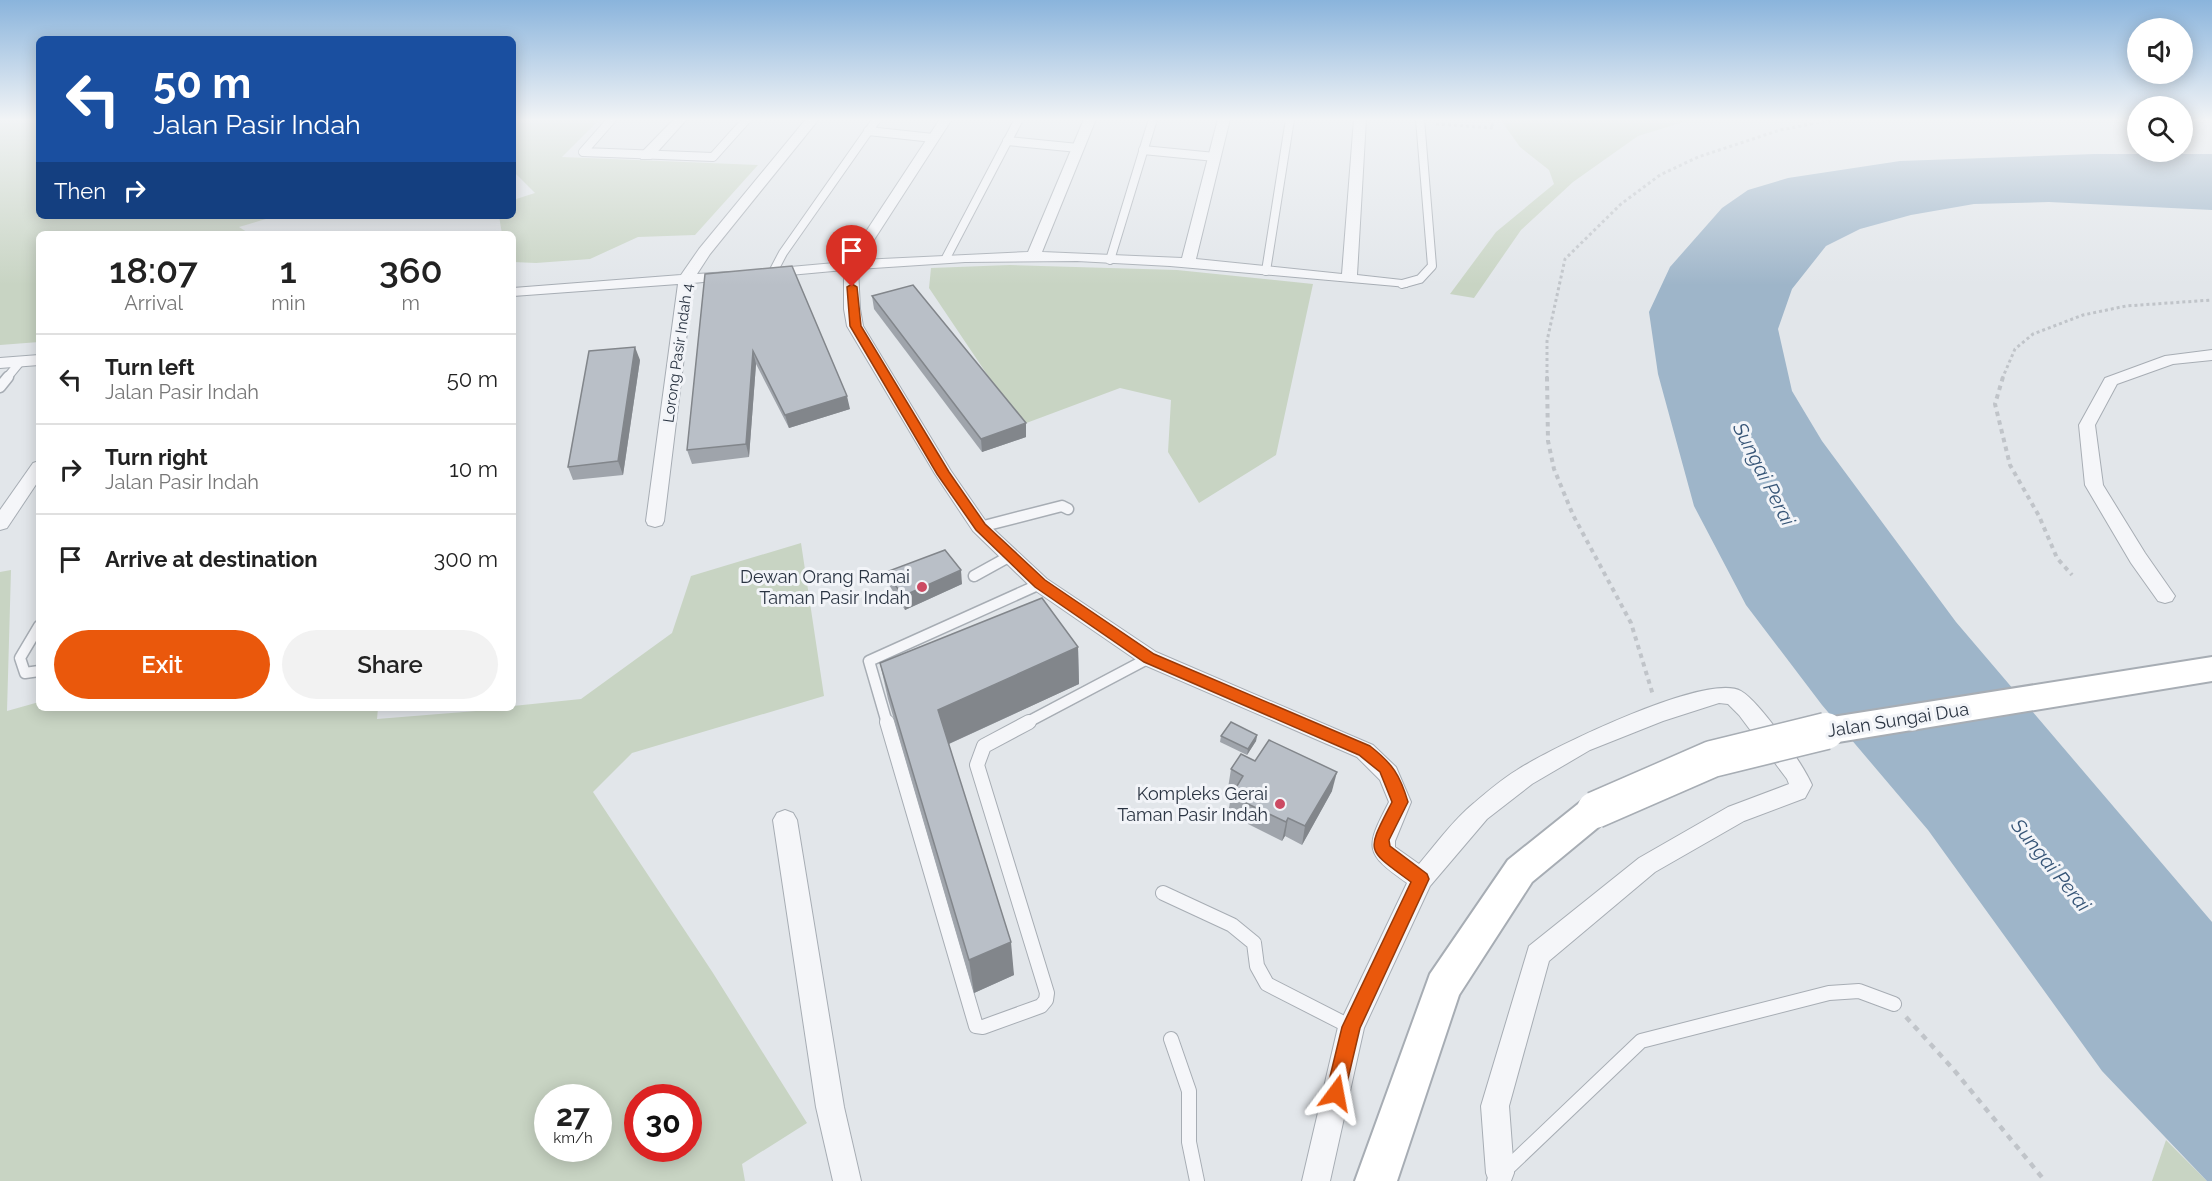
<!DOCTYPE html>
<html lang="en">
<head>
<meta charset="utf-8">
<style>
  :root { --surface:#fff; --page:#f2f2f2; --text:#222; --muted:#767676; --line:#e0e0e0; --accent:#ea580c }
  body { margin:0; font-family:Raleway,sans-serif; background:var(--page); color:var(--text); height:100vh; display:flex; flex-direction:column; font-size:22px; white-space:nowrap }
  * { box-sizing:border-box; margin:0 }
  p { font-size:20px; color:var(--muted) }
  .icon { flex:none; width:33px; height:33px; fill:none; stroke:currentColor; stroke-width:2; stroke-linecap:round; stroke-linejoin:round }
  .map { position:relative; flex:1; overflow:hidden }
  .sheet { position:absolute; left:36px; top:231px; width:480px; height:480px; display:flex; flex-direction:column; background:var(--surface); border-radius:9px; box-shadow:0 3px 15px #0003 }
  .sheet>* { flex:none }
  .hud { position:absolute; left:36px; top:36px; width:480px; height:183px; border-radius:9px; box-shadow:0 3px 15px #0003; background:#1a4fa0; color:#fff; overflow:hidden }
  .tools { position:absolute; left:2127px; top:18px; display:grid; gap:12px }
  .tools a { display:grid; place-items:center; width:66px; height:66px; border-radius:50%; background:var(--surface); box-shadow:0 3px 15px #0003; font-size:30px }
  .speed { position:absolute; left:534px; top:1084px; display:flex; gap:12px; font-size:30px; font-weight:700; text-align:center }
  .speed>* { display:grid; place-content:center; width:78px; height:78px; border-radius:50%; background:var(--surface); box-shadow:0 3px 15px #0003; line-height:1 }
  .speed small { font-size:15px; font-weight:400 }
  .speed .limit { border:9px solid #d22; background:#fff; color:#111 }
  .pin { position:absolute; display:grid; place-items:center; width:51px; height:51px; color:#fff; margin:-62px -26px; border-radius:50% 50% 50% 0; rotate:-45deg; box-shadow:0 0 6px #0007 }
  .pin .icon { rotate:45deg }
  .me { position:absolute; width:66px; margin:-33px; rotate:13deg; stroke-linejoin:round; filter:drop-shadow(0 0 4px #0008) }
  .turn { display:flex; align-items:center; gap:21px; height:126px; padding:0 18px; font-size:27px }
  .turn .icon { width:78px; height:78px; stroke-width:2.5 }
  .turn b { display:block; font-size:42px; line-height:51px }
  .then { display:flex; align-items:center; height:57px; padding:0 18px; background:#0003; gap:12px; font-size:22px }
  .eta { display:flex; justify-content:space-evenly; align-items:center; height:102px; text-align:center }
  .eta b { font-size:36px; font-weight:600; line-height:42px }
  .cta { display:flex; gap:12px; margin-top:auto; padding:12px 18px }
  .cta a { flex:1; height:69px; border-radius:36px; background:var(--accent); color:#fff; font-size:24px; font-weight:600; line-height:69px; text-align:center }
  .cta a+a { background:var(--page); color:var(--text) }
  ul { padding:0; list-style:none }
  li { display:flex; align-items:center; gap:18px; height:90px; padding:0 18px; border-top:2px solid var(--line) }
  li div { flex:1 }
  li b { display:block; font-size:22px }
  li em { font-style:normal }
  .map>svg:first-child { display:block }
  .green { fill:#c8d4c3; fill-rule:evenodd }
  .water { fill:#9eb5c9 }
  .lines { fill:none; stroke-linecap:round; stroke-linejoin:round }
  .lane-far2-casing { stroke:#a7adb4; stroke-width:10 }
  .lane-far1-casing { stroke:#a7adb4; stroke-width:13 }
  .lane-casing { stroke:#a7adb4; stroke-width:16 }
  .street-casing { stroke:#a7adb4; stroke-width:2 }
  .secondary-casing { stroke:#a7adb4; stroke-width:4 }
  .path-far2 { stroke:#c0c4c9; stroke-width:3; stroke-dasharray:3 3; stroke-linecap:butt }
  .path-far1 { stroke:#c0c4c9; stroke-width:4; stroke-dasharray:4.5 4.5; stroke-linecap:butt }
  .path { stroke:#c0c4c9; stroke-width:4.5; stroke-dasharray:6 6; stroke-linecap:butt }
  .lane-far2 { stroke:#f5f6f9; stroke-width:8 }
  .lane-far1 { stroke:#f5f6f9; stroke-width:10 }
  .lane { stroke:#f5f6f9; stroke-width:14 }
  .street { fill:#f5f6f9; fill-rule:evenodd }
  .secondary { fill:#fff; fill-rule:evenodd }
  .secondary-bridge-casing { stroke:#a7adb4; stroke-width:39; stroke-linecap:butt }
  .secondary-bridge { stroke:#fff; stroke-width:36 }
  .wall { fill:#9fa4ab }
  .shaded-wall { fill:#82868b }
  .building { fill:#b9bfc7; stroke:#82868b; stroke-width:1.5 }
  .route { fill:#ea580c; stroke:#983908; stroke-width:1.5 }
  .poi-dot { fill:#cc4a63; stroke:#f2f4f8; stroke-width:2 }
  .labels { text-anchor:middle; stroke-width:6; stroke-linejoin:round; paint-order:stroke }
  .far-street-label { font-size:15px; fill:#2a3442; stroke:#f2f4f8 }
  .poi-label { font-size:18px; fill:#2a3442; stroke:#f2f4f8; text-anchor:end }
  .street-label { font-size:18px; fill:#2a3442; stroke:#f2f4f8 }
  .water-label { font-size:20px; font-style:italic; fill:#355476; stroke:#f2f4f8 }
</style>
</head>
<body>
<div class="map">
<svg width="2212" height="1181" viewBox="0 0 2212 1181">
  <rect width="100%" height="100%" fill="#e2e6ea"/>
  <g class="green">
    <polygon points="39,119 39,216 276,216 239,227 250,234 39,234 39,342 0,345 0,120"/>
    <polygon points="513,119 600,119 562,157 758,165 695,235 638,237 590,259 536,263 513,262 513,234 502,234 499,216 513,216 513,200 535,193 513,171"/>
    <polygon points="1500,119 1693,119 1638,136 1573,182 1521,230 1474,298 1450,294 1496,232 1554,184 1549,170 1520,147"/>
    <polygon points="1010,265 1177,270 1313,284 1276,455 1199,503 1168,452 1171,400 1120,388 1021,425 929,288 931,268"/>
    <path d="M 801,543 L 824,696 L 632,753 L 593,792 L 713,973 L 807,1123 L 742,1164 L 745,1181 L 0,1181 L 0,572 L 11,570 L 7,711 L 39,702 L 39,708 L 378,708 L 377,719 L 513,708 L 513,706 L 581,699 L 672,633 L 691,576 ZM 548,1098 L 598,1098 L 598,1149 L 548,1149 ZM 638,1098 L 688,1098 L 688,1149 L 638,1149 Z"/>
    <polygon points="2166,1140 2207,1181 2152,1181"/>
  </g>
  <polygon class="water" points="2094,154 2212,154 2212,210 2049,202 1974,204 1911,215 1860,229 1826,246 1792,289 1778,329 1792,391 1822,441 1956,622 2212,922 2212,1181 2207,1181 2102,1071 1928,830 1822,705 1746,605 1694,506 1658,374 1649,312 1670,267 1722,208 1748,190 1788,178 1900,161"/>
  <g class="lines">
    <g class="lane-far2-casing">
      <g id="lane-far2">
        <polyline points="612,119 583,152 713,157 747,119"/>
        <polyline points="868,131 933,138"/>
        <polyline points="1007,141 1078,148"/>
        <polyline points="1143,150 1215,157"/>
        <polyline points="946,258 1019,119"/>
        <polyline points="1110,260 1153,119"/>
        <polyline points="1266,271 1290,119"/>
        <polyline points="773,272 783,253 877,119"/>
        <polyline points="1402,284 1420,279 1432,266 1420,119"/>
        <polyline points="6,379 20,362"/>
      </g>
    </g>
    <g class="lane-far1-casing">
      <g id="lane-far1">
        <polyline points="0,387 8,377"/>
        <polyline points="980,527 1062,506 1068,509"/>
        <polyline points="974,576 1012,555"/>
        <polyline points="39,626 20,658 25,673 39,671"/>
        <polyline points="887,723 869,661 1040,584"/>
        <polyline points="1026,723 1149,658"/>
      </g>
    </g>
    <g class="lane-casing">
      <g id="lane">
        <polyline points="887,722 976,1026 983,1027 1041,1006 1046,1000 1047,993 977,765 984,746 1029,722"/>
        <polyline points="1163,893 1232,925 1254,943 1257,966 1267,984 1351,1027"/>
        <polyline points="1171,1039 1189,1091 1189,1142 1197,1181"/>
        <polyline points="1494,1181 1641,1041 1829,993 1859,991 1894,1004"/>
      </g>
    </g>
    <g class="street-casing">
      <g id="street">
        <polygon points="674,119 687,119 651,159 641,159 640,156 641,153"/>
        <polygon points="806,119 819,119 710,254 697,274 729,272 734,273 736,276 734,279 693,283 664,521 662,525 655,527 648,525 646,521 678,284 513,296 513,288 681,275 699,249"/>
        <path d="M 940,119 L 952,119 L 861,260 L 1028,252 L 1084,119 L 1096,119 L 1042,252 L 1182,258 L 1218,119 L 1230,119 L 1196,259 L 1342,274 L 1354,119 L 1366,119 L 1357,275 L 1402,280 L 1407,281 L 1409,284 L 1407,287 L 1170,266 L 1077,261 L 965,262 L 858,269 L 860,309 L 863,326 L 951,471 L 987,523 L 1047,579 L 1156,652 L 1373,745 L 1396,767 L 1411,802 L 1395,841 L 1395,847 L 1419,864 C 1436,844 1453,820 1474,803 C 1487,792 1502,779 1517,770 C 1551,748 1707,672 1741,691 C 1760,702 1803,764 1812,785 L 1805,798 L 1744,821 L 1655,872 L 1549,961 L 1509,1106 L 1514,1173 L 1511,1181 L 1489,1181 L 1486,1173 L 1481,1106 L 1529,946 L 1639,858 L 1728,807 L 1789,784 L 1787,779 L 1739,715 L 1728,704 L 1719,703 L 1663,721 L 1590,750 L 1532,784 L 1487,819 L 1430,886 L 1364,1028 L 1330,1181 L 1302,1181 L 1338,1027 L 1407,883 C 1364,853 1365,848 1389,802 L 1380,780 L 1357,757 L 1142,664 L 1033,589 L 973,531 L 935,474 L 847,326 L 844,309 L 844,270 L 768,277 L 761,273 L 768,269 L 846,262 Z"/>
        <polygon points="2212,350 2212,360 2173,364 2117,384 2095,425 2103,485 2145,553 2175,596 2172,601 2165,603 2158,601 2131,563 2085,485 2079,425 2105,378 2165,356"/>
        <polygon points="39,355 39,365 0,368 0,358"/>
        <polygon points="39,461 39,480 7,528 0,530 0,510 33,463"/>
        <polygon points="785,810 793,813 797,820 844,1107 861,1181 833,1181 816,1107 773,820 777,813"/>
      </g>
    </g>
    <g class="secondary-casing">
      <g id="secondary">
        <polygon points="2212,657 2212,681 1826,744 1815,740 1810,731 1815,722 1826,718"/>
        <polygon points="1595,796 1607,800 1612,810 1607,820 1532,882 1459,995 1397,1181 1355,1181 1430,974 1508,860 1583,800"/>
      </g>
    </g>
    <g class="path-far2">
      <polyline points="1436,124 1494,128 1488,119"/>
      <polyline points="1547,379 1547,341 1565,259 1621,204 1660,175 1698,157 1780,130 1837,119"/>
      <polyline points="2002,379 2015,349 2033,334 2083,315 2126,306 2212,300"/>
    </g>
    <g class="path-far1">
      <polyline points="1547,377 1548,441 1554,469 1573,515 1631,623 1653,695"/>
      <polyline points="2003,377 1995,404 2010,465 2039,516 2057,558 2072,575"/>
    </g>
    <polyline class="path" points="1906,1017 1954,1070 2045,1181"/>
    <use href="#lane-far2" class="lane-far2"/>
    <use href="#lane-far1" class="lane-far1"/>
    <use href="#lane" class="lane"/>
    <use href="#street" class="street"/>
    <use href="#secondary" class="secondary"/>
    <g class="secondary-bridge-casing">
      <polyline id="secondary-bridge" points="1595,810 1712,759 1826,731"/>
    </g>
    <use href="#secondary-bridge" class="secondary-bridge"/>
  </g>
  <g class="wall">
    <polygon points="705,274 850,409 789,428 756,364 749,457 692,464 687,450"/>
    <polygon points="872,296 1026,437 982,452 874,309"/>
    <polygon points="640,360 623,475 573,480 568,467"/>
    <polygon points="886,572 962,584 905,610 889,585"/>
    <polygon points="1078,647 1079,684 949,744 1014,975 974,993 888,699 880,663"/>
    <polygon points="1257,735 1256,741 1247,755 1220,742 1221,736"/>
    <polygon points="1255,761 1332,791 1302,845 1285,836 1282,841 1228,814 1231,796 1234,791 1228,788 1231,769"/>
  </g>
  <g class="shaded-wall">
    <polygon points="635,347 640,360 623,475 618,461"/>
    <polygon points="753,351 756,364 749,457 746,444"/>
    <polygon points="847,396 850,409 789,428 785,415"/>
    <polygon points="1026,423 1026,437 982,452 981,439"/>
    <polygon points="961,570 962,584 905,610 903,596"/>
    <polygon points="1078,647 1079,684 944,746 938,710"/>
    <polygon points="1257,735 1256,741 1247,755 1248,749"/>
    <polygon points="1337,772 1332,791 1302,845 1305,826"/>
    <polygon points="1288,818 1285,836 1282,841 1286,822"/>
    <polygon points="1011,942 1014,975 974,993 969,960"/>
  </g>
  <g class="building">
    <polygon points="792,266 847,396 785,415 753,351 746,444 687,450 705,274"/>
    <polygon points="913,285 1026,423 981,439 872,296"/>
    <polygon points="635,347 618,461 568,467 589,351"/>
    <polygon points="945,550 961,570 903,596 886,572"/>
    <polygon points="1042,598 1078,647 938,710 1011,942 969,960 880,663"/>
    <polygon points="1231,722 1257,735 1248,749 1221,736"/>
    <polygon points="1269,740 1337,772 1305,826 1288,818 1286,822 1231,796 1243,776 1231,769 1241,754 1255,761"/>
  </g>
  <linearGradient id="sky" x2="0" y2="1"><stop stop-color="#8ab4dc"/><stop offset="0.42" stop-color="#f2f4f6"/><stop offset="1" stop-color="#f2f4f6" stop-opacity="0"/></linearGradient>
  <rect width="2212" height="285" fill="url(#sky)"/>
  <path class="route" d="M 852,284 L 857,287 L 861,326 L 949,472 L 985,524 L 1045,580 L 1154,654 L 1370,746 C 1393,764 1400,775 1408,802 L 1389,840 L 1390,846 L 1427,874 L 1429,879 L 1360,1028 L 1343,1100 L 1336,1103 L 1329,1100 L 1326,1093 L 1342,1027 L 1411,882 C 1365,848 1366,853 1392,802 L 1380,772 L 1359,755 L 1144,662 L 1035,587 L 976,530 L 937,474 L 850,326 L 847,287 Z"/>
  <g class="poi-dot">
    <circle cx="922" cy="587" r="6"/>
    <circle cx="1280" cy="804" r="6"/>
  </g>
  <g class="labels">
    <g class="far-street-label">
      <text transform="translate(678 353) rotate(-82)" y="5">Lorong Pasir Indah 4</text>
    </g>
    <g class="poi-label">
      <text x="910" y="583">Dewan Orang Ramai<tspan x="910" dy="21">Taman Pasir Indah</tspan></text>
      <text x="1268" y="800">Kompleks Gerai<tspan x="1268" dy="21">Taman Pasir Indah</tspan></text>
    </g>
    <g class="street-label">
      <text transform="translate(1898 720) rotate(-9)" y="6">Jalan Sungai Dua</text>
    </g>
    <g class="water-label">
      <text transform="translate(1764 474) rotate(63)" y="7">Sungai Perai</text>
      <text transform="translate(2051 865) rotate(51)" y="7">Sungai Perai</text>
    </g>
  </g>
</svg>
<div class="tools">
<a><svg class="icon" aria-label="sound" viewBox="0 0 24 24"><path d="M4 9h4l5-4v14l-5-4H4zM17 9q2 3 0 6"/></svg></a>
<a><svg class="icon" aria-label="search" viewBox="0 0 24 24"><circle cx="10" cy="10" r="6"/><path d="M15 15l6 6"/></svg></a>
</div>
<div class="speed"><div>27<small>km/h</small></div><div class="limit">30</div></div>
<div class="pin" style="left:852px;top:287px;background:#d93025"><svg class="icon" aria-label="arrive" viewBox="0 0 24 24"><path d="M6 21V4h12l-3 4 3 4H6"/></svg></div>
<svg class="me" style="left:1336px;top:1093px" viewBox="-20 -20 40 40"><path d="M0-17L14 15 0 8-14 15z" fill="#ea580c" stroke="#fff" stroke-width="4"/></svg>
<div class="hud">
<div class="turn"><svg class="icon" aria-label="left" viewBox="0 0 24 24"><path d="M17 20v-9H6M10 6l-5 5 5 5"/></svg><div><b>50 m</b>Jalan Pasir Indah</div></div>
<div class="then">Then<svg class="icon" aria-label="right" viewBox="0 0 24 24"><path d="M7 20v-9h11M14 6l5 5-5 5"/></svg></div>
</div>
<section class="sheet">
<div class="eta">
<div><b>18:07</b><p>Arrival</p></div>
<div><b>1</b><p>min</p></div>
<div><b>360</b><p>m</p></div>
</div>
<ul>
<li><svg class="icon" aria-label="left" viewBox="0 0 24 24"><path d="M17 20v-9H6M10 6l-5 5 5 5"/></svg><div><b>Turn left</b><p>Jalan Pasir Indah</p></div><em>50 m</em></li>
<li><svg class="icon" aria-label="right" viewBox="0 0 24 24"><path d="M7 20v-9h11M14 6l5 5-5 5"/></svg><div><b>Turn right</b><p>Jalan Pasir Indah</p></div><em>10 m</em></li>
<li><svg class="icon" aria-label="arrive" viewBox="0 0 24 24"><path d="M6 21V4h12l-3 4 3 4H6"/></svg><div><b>Arrive at destination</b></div><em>300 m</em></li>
</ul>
<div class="cta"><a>Exit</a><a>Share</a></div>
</section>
</div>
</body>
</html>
